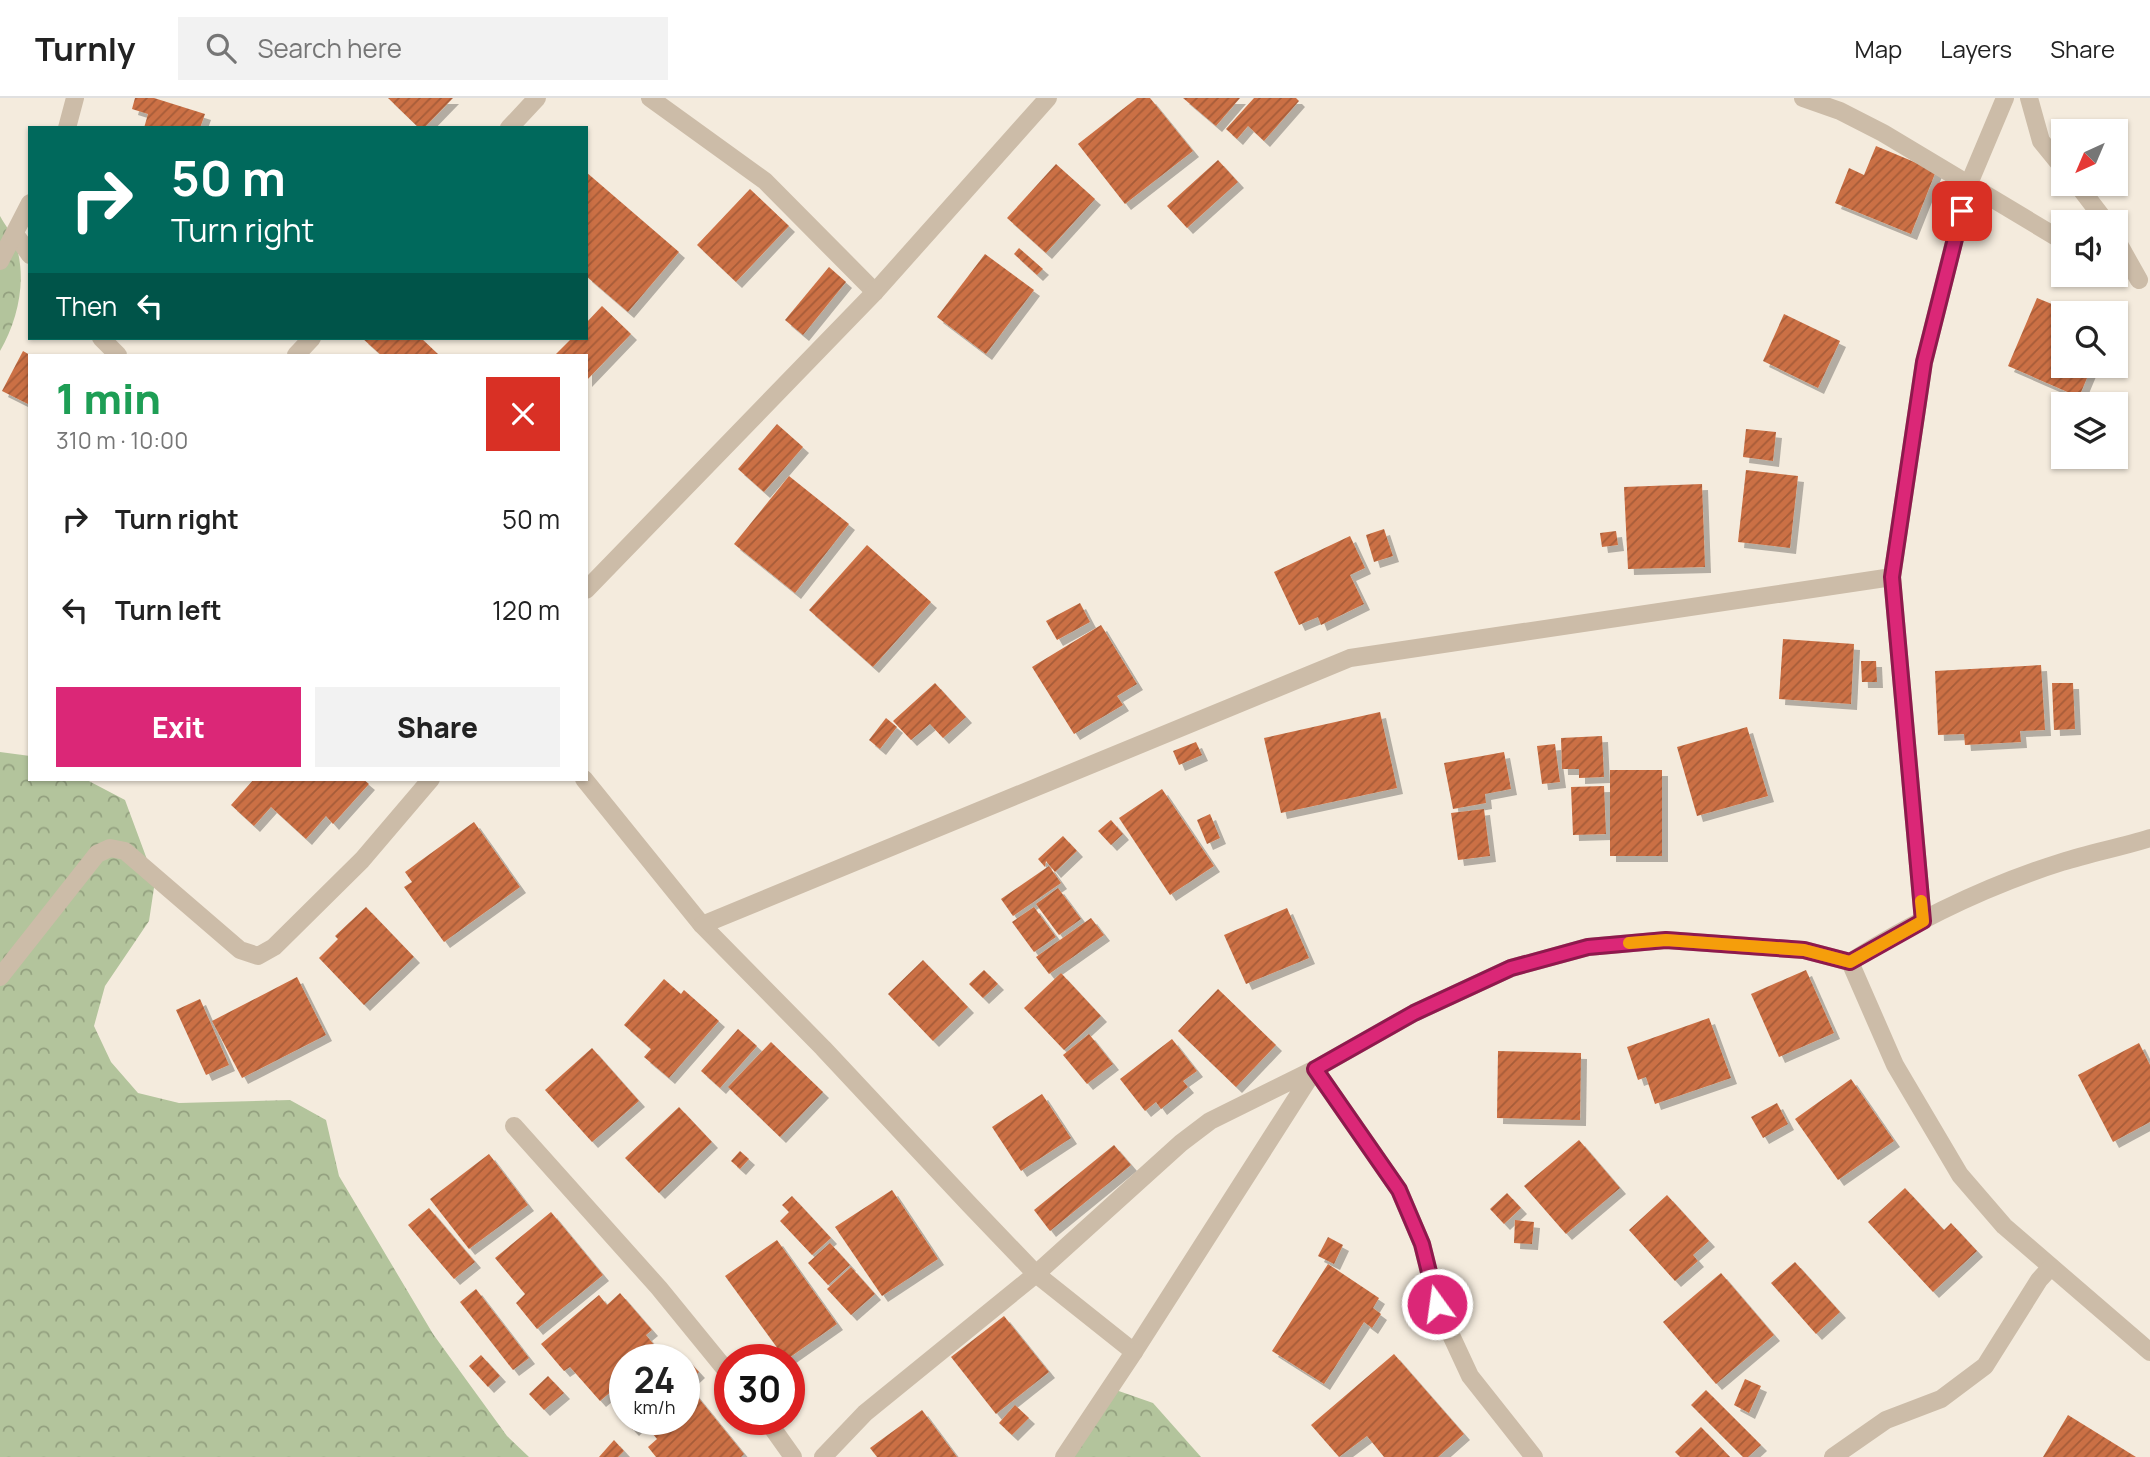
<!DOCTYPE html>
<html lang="en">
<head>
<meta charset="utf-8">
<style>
  :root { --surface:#fff; --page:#f2f2f2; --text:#222; --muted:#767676; --line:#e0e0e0; --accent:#db2777 }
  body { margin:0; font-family:Manrope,sans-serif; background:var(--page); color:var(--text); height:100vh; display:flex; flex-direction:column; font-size:26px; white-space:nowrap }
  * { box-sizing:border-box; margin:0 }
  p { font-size:23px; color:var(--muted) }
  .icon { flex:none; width:38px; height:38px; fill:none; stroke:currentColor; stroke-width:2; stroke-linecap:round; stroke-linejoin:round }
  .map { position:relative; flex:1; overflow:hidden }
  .drawer { position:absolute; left:28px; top:256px; width:560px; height:427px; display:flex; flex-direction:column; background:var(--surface); border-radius:0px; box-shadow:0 2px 5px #0004 }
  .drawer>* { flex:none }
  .banner { position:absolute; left:28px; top:28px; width:560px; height:214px; border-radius:0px; box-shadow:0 2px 5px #0004; background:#00695c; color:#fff; overflow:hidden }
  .needle { width:46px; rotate:224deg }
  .tools { position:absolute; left:2051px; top:21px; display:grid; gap:14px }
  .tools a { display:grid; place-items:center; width:77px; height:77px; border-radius:0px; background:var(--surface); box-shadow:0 2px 5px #0004; font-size:35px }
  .speed { position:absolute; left:609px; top:1246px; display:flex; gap:14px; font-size:35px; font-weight:700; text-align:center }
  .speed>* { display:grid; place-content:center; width:91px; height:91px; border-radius:50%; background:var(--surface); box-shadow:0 2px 5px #0004; line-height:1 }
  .speed small { font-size:18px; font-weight:400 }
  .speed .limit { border:10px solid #d22; background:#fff; color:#111 }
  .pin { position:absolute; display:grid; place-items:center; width:60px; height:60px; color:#fff; margin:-30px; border-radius:14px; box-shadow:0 4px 10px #0006 }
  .me { position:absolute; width:77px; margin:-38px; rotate:346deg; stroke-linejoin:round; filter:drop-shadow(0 0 5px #0008) }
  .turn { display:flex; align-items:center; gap:24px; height:147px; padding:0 28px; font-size:32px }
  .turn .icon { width:91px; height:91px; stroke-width:2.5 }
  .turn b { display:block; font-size:49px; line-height:60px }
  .then { display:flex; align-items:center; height:66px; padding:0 28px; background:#0003; gap:14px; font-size:26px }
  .round { display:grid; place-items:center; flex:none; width:74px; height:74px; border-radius:0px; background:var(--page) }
  .overview { display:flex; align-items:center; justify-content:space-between; height:119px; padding:0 28px }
  h1 { font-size:42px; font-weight:800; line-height:52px; color:#1e9e55 }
  .primary-button { display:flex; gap:14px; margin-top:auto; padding:14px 28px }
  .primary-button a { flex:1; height:80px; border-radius:0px; background:var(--accent); color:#fff; font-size:28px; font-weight:800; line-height:80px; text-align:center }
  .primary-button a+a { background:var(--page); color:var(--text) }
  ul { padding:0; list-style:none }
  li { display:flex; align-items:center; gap:21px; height:91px; padding:0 28px }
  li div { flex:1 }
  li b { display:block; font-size:26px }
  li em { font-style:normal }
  header { display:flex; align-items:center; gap:42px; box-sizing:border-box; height:98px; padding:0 35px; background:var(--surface); border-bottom:2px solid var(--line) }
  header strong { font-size:33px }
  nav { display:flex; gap:38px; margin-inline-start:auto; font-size:24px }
  .search { width:490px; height:63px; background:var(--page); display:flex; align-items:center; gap:18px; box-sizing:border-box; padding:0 24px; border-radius:0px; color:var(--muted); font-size:26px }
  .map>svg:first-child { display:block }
  .forest { fill:url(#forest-crowns) }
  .building { fill:url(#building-hatch); filter:url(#shadow) }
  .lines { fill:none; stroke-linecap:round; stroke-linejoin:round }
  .street { stroke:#ccbca8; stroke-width:18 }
  .route-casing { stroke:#8e194d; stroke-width:18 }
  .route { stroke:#db2777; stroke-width:12 }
  .slow { stroke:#f59e0b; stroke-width:12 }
</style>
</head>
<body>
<header>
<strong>Turnly</strong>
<div class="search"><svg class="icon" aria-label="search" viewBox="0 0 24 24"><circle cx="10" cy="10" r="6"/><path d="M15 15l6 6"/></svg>Search here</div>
<nav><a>Map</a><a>Layers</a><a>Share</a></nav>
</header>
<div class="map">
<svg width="2150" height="1359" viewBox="0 0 2150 1359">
  <defs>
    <pattern id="forest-crowns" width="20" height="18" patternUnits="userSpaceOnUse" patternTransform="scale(1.75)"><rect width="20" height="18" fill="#b3c49c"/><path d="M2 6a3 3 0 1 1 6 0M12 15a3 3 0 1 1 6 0" fill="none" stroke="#93a07f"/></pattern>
    <pattern id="building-hatch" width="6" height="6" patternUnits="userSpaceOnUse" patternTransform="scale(1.75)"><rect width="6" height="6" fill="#cb7044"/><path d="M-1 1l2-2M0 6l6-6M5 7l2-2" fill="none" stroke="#a65c39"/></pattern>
    <filter id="shadow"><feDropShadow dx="6" dy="6" stdDeviation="0" flood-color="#0004"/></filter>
  </defs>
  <rect width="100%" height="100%" fill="#f4ebdd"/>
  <g class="forest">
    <path d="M 0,118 C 5,127 13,137 16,147 C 27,182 18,222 0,253 Z"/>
    <polygon points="0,654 30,658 30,681 85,681 125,702 155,783 149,823 105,888 94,928 111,964 138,995 179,1005 290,1002 326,1022 339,1078 433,1236 507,1338 529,1359 0,1359"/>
    <polygon points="1113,1291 1153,1305 1201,1359 1065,1359"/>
  </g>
  <g class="building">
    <polygon points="135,0 154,0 205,16 200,30 144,30 148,16 132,11"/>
    <polygon points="388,0 453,0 424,30 419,30"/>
    <polygon points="1137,0 1150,0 1193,53 1125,106 1078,46"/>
    <polygon points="1183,0 1240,0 1216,28"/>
    <polygon points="1254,0 1296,0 1299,3 1264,43 1248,28 1237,41 1226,31"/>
    <polygon points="1876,48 1936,73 1911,136 1835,105 1849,70 1864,77"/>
    <polygon points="1218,62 1238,84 1187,130 1167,108"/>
    <polygon points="1056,66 1095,101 1046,155 1007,120"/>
    <polygon points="586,74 679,154 628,214 586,178"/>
    <polygon points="750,91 789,128 736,184 697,147"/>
    <polygon points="1019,150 1043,171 1037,177 1014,156"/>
    <polygon points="985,156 1034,192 986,256 937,219"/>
    <polygon points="829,169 846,184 803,237 785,222"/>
    <polygon points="2037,200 2074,215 2063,215 2063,268 2092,268 2079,299 2008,268"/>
    <polygon points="602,208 631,236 586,283 586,257 555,257 572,240 586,240 586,225"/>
    <polygon points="1784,216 1840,243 1818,290 1763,263"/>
    <polygon points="362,240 421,240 439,257 381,257"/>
    <polygon points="23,253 30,257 30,307 2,293"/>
    <polygon points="777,326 803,349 764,394 738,371"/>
    <polygon points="1746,331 1776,334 1773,363 1743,359"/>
    <polygon points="1746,372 1798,378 1790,450 1738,444"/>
    <polygon points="789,378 849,426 795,495 734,446"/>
    <polygon points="1702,386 1705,469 1628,471 1624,389"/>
    <polygon points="1384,431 1393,458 1374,464 1366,437"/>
    <polygon points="1616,433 1618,447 1602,449 1600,435"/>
    <polygon points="1350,438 1365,470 1350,477 1364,506 1321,527 1318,519 1299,527 1274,474"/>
    <polygon points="867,447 931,504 873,569 809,512"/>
    <polygon points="1080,505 1090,524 1057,542 1046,523"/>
    <polygon points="1101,527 1137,586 1117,598 1123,607 1074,636 1032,569"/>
    <polygon points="1783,541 1854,546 1851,606 1779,601"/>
    <polygon points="1861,563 1876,563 1877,584 1862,584"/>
    <polygon points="2041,567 2045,632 2020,633 2021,644 1965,647 1964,636 1938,637 1935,573"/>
    <polygon points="935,585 966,619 943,640 930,626 911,642 893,623"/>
    <polygon points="2052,585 2073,585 2075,631 2054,632"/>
    <polygon points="1380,614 1397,690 1281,715 1264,640"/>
    <polygon points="886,620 897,629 880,651 869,642"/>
    <polygon points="1747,629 1768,698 1697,718 1677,649"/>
    <polygon points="1602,638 1604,679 1579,680 1579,671 1562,671 1561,640"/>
    <polygon points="1196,644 1202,657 1179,667 1173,653"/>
    <polygon points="1555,646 1560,684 1542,686 1537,648"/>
    <polygon points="1504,654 1511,691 1485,696 1486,705 1453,711 1444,665"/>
    <rect x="1610" y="672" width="52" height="86"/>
    <polygon points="254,681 363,681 369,686 333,726 326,718 306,741 271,709 254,728 231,707"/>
    <polygon points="1604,688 1606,736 1573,737 1571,689"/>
    <polygon points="1162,691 1214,768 1170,797 1119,720"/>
    <polygon points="1484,711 1490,758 1458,762 1451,715"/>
    <polygon points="1210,716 1220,740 1207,746 1197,722"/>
    <polygon points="1111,722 1123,736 1111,747 1098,733"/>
    <polygon points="474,724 520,789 444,844 404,789 412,784 405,774"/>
    <polygon points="1063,738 1077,753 1055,774 1046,763 1045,769 1038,761"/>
    <polygon points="1049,768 1061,785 1013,818 1001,801"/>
    <polygon points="1058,790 1081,821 1059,837 1036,806"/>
    <polygon points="366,809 414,859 364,907 319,860 338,841 335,838"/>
    <polygon points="1034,809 1056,839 1034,854 1012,824"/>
    <polygon points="1287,810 1309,860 1246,886 1224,837"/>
    <polygon points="1091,820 1104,837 1049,876 1036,859"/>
    <polygon points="923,862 968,909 933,943 888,896"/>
    <polygon points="984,872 998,886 983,900 969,886"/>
    <polygon points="1806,872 1834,935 1779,959 1751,896"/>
    <polygon points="1061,875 1101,918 1064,952 1024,910"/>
    <polygon points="297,879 326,937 242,980 212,923"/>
    <polygon points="664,881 681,896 684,892 719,923 669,980 644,959 651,951 624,927"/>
    <polygon points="1218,891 1276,947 1236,989 1178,933"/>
    <polygon points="200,901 229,967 206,977 176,912"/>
    <polygon points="1709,920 1731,980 1655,1006 1646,979 1638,982 1627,949"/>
    <polygon points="738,931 757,948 720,990 701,973"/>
    <polygon points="1089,936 1113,966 1087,986 1063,957"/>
    <polygon points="1172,941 1197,973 1183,983 1188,989 1161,1011 1156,1004 1145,1013 1120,981"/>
    <polygon points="771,944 823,994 780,1039 728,989"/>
    <polygon points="2139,945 2150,967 2150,1024 2113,1044 2078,977"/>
    <polygon points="592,950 639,1003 592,1044 545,992"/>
    <polygon points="1498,953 1581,955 1580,1022 1497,1020"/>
    <polygon points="1851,981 1894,1043 1838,1082 1795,1021"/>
    <polygon points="1042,996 1071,1040 1021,1073 992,1029"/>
    <polygon points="1777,1005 1788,1026 1763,1040 1751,1019"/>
    <polygon points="679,1009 712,1044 659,1095 625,1060"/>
    <polygon points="1579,1042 1620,1090 1566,1136 1524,1088"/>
    <polygon points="1114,1047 1131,1067 1050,1133 1034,1112"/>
    <polygon points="740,1053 749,1061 740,1071 731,1063"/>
    <polygon points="489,1056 528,1107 469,1151 430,1101"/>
    <polygon points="1905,1090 1944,1132 1951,1125 1977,1153 1933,1194 1868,1124"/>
    <polygon points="892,1092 938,1161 882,1198 835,1129"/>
    <polygon points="1507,1095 1521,1110 1504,1126 1490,1111"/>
    <polygon points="1667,1097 1709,1143 1693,1157 1698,1163 1675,1183 1629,1132"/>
    <polygon points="792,1098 831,1140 812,1157 780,1123 789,1114 782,1107"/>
    <polygon points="429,1110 475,1164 454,1181 408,1127"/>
    <polygon points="551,1114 603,1177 537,1231 516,1205 525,1196 495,1160"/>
    <polygon points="1515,1122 1534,1124 1532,1146 1514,1145"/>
    <polygon points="1328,1139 1343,1147 1334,1166 1318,1158"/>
    <polygon points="777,1142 837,1226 786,1262 725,1178"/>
    <polygon points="830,1145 850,1167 828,1187 808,1165"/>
    <polygon points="1795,1164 1840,1214 1816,1236 1771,1185"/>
    <polygon points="1328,1166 1379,1200 1373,1210 1381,1216 1372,1230 1364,1224 1324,1286 1272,1253"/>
    <polygon points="851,1169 875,1196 851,1217 827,1191"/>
    <polygon points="1721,1175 1774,1237 1716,1286 1663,1224"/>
    <polygon points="476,1191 529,1260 513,1272 460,1204"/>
    <polygon points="620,1195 652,1232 646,1237 659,1253 648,1262 625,1262 625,1282 600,1303 570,1269 564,1273 541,1246 599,1197 607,1207"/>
    <polygon points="1004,1218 1049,1274 996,1316 951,1259"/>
    <polygon points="1394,1256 1464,1336 1438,1359 1384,1359 1367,1338 1339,1359 1311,1327"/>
    <polygon points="481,1257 500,1278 488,1289 469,1268"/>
    <polygon points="686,1260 699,1274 684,1288 684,1262"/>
    <polygon points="548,1278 564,1295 544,1312 529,1296"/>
    <polygon points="1745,1281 1761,1288 1749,1315 1734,1307"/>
    <polygon points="688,1287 744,1356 741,1359 656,1359 648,1349 657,1341 643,1324 684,1321 684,1290"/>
    <polygon points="1706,1292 1761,1347 1748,1359 1743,1359 1691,1307"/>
    <polygon points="1015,1307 1029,1320 1012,1337 999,1325"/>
    <polygon points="625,1310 625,1321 644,1321 633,1332 618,1316"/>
    <polygon points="922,1312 957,1359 877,1359 870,1350"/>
    <polygon points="2068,1317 2136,1359 2043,1359"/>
    <polygon points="1701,1329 1730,1359 1680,1359 1675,1354"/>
    <polygon points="614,1342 624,1353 618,1359 599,1359"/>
  </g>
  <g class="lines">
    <g class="street">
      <polyline points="650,0 765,83 875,194"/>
      <polyline points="1803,0 1840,13 1883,35 2063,143"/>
      <polyline points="2029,0 2041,43 2063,70"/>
      <polyline points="67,30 75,0"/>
      <polyline points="509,30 537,0"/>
      <polyline points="2077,86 2106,124"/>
      <polyline points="15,136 30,157"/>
      <polyline points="2116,141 2139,182"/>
      <polyline points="0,163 30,105"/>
      <polyline points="101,240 118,257"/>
      <polyline points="296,257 312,240"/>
      <polyline points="1892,479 1924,264 1968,88 2005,0"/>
      <polyline points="586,492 875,194 1048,0"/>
      <polyline points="584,681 702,827 823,950 969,1106 1036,1176 1134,1254 1315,971 1210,1023 1181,1045 1036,1176 865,1315 823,1359"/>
      <path d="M 2150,740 C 2121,749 2091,755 2062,764 C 1989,787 1915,823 1850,864 L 1895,967 L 1960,1077 L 2004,1128 L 2150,1254"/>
      <polyline points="702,827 1350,560 1892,479 1923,823"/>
      <polyline points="0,879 97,756 110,750 125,753 240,852 258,858 274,849 362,762 431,681"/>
      <polyline points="514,1028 659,1190 730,1277"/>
      <polyline points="766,1321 793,1359"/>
      <polyline points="1064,1359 1134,1254"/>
      <polyline points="1534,1359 1470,1278 1437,1207 1422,1146 1399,1092 1315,971 1414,915 1511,870 1588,849 1666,842 1804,852 1850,864"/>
      <polyline points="1833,1359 1886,1322 1941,1301 1985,1268 2039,1182 2051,1169"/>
    </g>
  </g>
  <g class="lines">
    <g class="route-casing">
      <polyline id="route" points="1437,1206 1422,1146 1399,1092 1315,971 1414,915 1511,870 1588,849 1666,842 1804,852 1850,864 1923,823 1892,479 1924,264 1962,113"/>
    </g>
    <use href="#route" class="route"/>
    <polyline class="slow" points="1629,845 1666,842 1804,852 1850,864 1923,823 1921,803"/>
  </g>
</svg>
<div class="tools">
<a><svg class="needle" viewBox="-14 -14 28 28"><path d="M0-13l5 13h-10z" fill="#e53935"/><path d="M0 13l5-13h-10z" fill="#767676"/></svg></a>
<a><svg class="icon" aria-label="sound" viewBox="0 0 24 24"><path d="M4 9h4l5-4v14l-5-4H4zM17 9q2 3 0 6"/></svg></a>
<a><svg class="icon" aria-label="search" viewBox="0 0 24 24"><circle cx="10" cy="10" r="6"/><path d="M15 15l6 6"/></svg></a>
<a><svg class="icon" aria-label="layers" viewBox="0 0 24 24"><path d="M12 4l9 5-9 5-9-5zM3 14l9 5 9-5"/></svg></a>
</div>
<div class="speed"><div>24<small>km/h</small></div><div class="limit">30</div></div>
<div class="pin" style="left:1962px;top:113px;background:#d93025"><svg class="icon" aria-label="arrive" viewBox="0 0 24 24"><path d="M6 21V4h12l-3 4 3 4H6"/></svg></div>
<svg class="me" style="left:1437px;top:1206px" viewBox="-20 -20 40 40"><circle r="17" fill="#db2777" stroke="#fff" stroke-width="3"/><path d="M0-11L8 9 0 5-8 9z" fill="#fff"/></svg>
<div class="banner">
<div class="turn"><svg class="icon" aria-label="right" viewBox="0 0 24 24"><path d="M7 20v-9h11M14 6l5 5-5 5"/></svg><div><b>50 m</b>Turn right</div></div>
<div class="then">Then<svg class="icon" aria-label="left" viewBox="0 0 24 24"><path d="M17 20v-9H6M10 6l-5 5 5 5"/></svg></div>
</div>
<section class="drawer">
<div class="overview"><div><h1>1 min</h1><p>310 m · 10:00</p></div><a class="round" style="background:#d93025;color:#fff"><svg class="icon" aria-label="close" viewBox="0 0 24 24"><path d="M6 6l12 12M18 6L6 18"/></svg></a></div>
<ul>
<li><svg class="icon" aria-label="right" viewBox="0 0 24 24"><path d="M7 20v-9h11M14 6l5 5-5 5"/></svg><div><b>Turn right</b></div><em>50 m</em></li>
<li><svg class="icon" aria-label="left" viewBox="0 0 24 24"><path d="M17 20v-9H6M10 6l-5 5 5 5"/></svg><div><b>Turn left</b></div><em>120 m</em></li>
</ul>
<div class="primary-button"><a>Exit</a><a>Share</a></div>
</section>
</div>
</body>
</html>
